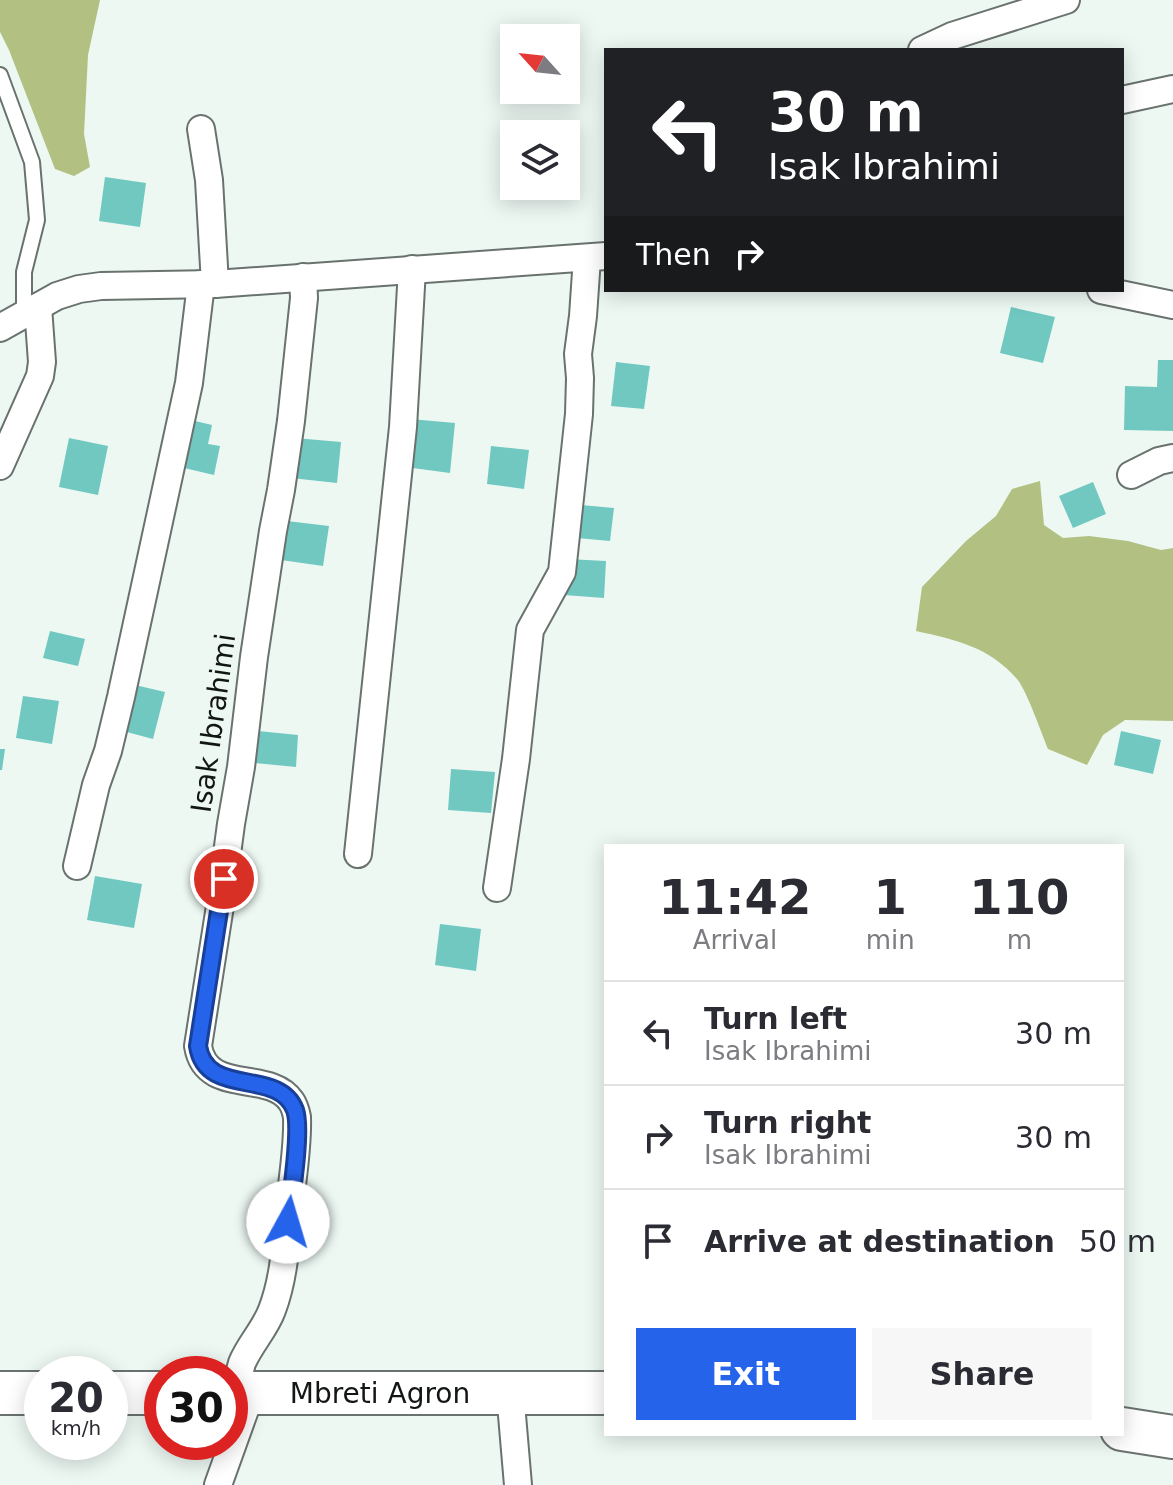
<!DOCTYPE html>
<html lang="en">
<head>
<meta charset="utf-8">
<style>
  :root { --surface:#fff; --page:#f7f7f7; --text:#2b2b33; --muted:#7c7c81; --line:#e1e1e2; --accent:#2563eb }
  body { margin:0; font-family:"DejaVu Sans",sans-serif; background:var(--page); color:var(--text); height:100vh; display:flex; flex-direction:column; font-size:30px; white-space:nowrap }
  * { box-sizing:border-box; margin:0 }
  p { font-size:26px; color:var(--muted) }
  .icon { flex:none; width:44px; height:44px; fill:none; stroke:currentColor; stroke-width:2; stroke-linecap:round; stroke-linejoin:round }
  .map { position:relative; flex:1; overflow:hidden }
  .sheet { position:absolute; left:604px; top:844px; width:520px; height:592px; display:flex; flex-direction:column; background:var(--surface); border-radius:0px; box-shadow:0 4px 20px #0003 }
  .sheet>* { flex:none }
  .guide { position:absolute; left:604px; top:48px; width:520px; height:244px; border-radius:0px; box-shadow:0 4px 20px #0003; background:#202124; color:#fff; overflow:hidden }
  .needle { width:52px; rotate:297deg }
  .fabs { position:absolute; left:500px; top:24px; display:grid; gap:16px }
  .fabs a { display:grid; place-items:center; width:80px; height:80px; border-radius:0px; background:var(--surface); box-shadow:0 4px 20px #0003; font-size:40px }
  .speed { position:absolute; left:24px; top:1356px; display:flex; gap:16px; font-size:40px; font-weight:700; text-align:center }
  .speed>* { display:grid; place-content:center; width:104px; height:104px; border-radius:50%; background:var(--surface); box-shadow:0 4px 20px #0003; line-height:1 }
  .speed small { font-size:20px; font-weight:400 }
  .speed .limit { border:12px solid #d22; background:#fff; color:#111 }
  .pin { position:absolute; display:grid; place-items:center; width:68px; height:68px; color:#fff; margin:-34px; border:4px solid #fff; border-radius:50%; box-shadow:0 2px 8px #0007 }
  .me { position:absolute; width:88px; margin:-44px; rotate:6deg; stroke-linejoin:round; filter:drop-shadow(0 0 6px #0008) }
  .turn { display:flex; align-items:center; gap:28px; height:168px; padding:0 32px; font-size:36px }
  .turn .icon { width:104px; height:104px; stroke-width:2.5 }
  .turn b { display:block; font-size:56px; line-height:68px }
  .then { display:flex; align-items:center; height:76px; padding:0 32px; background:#0003; gap:16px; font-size:30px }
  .eta { display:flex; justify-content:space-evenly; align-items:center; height:136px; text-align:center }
  .eta b { font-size:48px; font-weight:700; line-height:56px }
  .cta { display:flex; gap:16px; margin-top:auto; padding:16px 32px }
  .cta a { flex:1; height:92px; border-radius:0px; background:var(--accent); color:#fff; font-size:32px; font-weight:700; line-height:92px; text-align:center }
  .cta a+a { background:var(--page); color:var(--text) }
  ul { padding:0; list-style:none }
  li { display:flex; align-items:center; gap:24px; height:104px; padding:0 32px; border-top:2px solid var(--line) }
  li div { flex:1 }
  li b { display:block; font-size:30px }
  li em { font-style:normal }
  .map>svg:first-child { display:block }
  .forest { fill:#b2c081 }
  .building { fill:#70c8c1 }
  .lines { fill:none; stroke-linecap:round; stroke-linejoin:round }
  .lane-casing { stroke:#69726e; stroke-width:18 }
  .street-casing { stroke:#69726e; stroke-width:30 }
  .primary-casing { stroke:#69726e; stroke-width:46 }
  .lane { stroke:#fff; stroke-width:14 }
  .street { stroke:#fff; stroke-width:26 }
  .primary { stroke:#fff; stroke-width:42 }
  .route-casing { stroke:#184099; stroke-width:20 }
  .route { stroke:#2563eb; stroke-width:14 }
  .labels { text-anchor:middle; stroke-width:6; stroke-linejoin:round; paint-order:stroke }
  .street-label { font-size:28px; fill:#121614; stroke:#edf8f3 }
</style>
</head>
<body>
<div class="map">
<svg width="1173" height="1485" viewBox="0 0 1173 1485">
  <rect width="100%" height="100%" fill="#edf8f3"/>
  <g class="forest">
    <polygon points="0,0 100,0 88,55 84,134 90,167 74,176 55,169 9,50 0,32"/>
    <path d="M 1040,481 L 1044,525 L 1063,538 L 1089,536 L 1128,541 L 1161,550 L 1173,548 L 1173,721 L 1125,720 L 1103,735 L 1087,765 L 1048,749 C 1041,732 1027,691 1017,679 C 989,647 957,640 916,631 L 922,587 L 966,541 L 996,516 L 1012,489 Z"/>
  </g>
  <g class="building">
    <polygon points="105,177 146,183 140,227 99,221"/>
    <polygon points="1011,307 1055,317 1043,363 1000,353"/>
    <polygon points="1158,360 1173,360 1173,431 1124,430 1125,386 1157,387"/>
    <polygon points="616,362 650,366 644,409 611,406"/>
    <polygon points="410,419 455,423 450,473 405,467"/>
    <polygon points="191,420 212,425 208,444 220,446 214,475 180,467"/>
    <polygon points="69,438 108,446 98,495 59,487"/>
    <polygon points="295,438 341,442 337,483 291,478"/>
    <polygon points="491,446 529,450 524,489 487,484"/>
    <polygon points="1093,482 1106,514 1073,528 1059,496"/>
    <polygon points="570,504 614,508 610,541 566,537"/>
    <polygon points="287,521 329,526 323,566 281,560"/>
    <polygon points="567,559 606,561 604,598 564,595"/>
    <polygon points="50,631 85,639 78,666 43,658"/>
    <polygon points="135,685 165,692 153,739 123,731"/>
    <polygon points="23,696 59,701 52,744 16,738"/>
    <polygon points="258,731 298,735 296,767 255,763"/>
    <polygon points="1121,731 1161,740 1153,774 1114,765"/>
    <polygon points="0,749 5,749 2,770 0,770"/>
    <polygon points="451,769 495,772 491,813 448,810"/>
    <polygon points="95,876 142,884 134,928 87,920"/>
    <polygon points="440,924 481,929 476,971 435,965"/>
  </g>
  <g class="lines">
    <g class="lane-casing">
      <polyline id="lane" points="0,75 32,162 37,220 24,272 24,315"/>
    </g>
    <g class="street-casing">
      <g id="street">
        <polyline points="922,50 952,36 1066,0"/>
        <polyline points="1122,100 1173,89"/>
        <polyline points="201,129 209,180 215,284"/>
        <polyline points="1101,290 1173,305"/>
        <polyline points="0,328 57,296 79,289 101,286 215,284 606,256"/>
        <polyline points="0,466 40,376 42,362 38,307"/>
        <polyline points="1131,475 1159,461 1173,458"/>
        <polyline points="358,854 403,427 412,269"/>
        <polyline points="77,866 96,785 108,751 121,697 189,383 201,284"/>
        <polyline points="497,888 516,759 530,630 562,572 579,414 580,378 578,354 583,316 587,258"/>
        <polyline points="510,1392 518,1485"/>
        <path d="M 237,1393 C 238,1383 239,1372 242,1363 C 250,1344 265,1329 272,1310 C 285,1276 286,1238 290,1202 C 293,1174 298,1146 297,1117 C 296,1112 294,1105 291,1101 C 269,1069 206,1096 198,1046 L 220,906 L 231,824 L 241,767 L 254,657 L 273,531 L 281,490 L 291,421 L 304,298 L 303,277"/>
        <polyline points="218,1485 251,1393"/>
      </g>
    </g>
    <g class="primary-casing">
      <g id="primary">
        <polyline points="0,1393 42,1393"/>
        <polyline points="110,1393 162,1393"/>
        <path id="s1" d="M 230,1393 L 606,1393"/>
        <polyline points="1122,1429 1173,1437"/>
      </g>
    </g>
    <use href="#lane" class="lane"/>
    <use href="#street" class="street"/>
    <use href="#primary" class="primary"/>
  </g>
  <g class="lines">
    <g class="route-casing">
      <path id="route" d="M 224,879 L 198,1046 C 206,1099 279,1067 295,1110 C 302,1129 291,1198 288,1222"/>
    </g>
    <use href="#route" class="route"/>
  </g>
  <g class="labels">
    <g class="street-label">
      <text transform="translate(213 723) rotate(-82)" y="10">Isak Ibrahimi</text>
      <text dy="10" stroke="none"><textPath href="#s1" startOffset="150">Mbreti Agron</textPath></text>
    </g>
  </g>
</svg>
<div class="fabs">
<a><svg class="needle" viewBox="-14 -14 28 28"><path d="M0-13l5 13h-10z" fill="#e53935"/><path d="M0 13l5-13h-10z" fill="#7c7c81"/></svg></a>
<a><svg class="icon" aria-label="layers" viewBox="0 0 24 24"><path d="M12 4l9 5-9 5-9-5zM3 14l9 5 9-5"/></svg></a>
</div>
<div class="speed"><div>20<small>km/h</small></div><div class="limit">30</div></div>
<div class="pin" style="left:224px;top:879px;background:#d93025"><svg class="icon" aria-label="arrive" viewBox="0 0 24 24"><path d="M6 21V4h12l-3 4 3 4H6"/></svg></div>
<svg class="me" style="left:288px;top:1222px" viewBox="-20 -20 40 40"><circle r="19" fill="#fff"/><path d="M0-13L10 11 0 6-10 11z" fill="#2563eb"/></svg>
<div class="guide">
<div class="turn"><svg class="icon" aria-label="left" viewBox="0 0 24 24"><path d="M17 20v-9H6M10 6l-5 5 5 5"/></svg><div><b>30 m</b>Isak Ibrahimi</div></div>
<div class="then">Then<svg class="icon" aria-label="right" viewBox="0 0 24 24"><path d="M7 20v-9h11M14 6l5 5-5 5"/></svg></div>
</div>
<section class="sheet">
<div class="eta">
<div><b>11:42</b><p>Arrival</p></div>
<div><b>1</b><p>min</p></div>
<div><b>110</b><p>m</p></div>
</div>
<ul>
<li><svg class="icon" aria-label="left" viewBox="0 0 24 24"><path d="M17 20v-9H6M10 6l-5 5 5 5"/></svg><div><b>Turn left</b><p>Isak Ibrahimi</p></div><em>30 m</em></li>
<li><svg class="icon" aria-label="right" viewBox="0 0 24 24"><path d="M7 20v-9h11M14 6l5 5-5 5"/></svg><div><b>Turn right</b><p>Isak Ibrahimi</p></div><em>30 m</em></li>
<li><svg class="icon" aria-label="arrive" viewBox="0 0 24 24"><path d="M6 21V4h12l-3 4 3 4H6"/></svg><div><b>Arrive at destination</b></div><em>50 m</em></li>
</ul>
<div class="cta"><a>Exit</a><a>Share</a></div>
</section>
</div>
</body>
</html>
